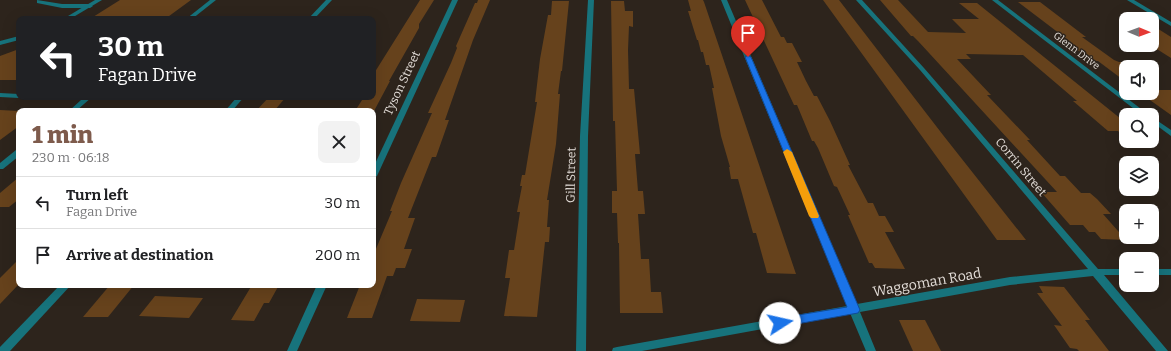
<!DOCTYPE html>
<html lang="en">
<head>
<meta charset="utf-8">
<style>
  :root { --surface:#fff; --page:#f2f2f2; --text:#202124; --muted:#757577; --line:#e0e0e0; --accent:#7e5b4c }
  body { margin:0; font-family:Bitter,serif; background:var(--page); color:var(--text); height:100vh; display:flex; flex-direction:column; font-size:15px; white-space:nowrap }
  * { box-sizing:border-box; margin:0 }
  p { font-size:13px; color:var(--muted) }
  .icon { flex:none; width:22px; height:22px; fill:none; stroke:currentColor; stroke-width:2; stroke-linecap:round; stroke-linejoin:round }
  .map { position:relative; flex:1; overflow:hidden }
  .panel { position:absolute; left:16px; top:108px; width:360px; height:180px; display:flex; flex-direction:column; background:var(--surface); border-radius:8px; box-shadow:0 4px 16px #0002 }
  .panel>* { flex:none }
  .top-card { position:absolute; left:16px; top:16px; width:360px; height:84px; border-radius:8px; box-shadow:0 4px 16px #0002; background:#202124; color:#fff; overflow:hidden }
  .needle { width:26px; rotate:91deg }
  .fabs { position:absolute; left:1119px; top:12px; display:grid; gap:8px }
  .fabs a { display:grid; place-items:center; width:40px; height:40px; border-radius:8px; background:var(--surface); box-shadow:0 4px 16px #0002; font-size:20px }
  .pin { position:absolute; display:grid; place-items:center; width:34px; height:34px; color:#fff; margin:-41px -17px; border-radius:50% 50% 50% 0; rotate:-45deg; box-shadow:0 0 4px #0007 }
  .pin .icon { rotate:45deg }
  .me { position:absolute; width:44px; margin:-22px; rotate:80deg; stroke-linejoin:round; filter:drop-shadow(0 0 3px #0008) }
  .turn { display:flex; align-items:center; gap:14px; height:84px; padding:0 16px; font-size:18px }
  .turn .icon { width:52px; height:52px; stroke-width:2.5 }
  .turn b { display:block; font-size:28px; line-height:34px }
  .round { display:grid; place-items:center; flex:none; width:42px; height:42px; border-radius:8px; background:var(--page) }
  .head { display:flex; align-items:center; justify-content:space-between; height:68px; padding:0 16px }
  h1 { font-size:24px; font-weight:800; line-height:30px; color:var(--accent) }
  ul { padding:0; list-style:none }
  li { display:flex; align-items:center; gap:12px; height:52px; padding:0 16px; border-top:1px solid var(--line) }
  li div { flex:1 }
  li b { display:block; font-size:15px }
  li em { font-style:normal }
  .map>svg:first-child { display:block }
  .building { fill:#66421c }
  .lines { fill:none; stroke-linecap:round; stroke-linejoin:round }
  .lane { fill:#17737c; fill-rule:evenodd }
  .street { fill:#17737c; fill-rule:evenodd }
  .route { fill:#1a73e8; stroke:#114b97 }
  .slow { fill:#f59e0b }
  .labels { text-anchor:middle; stroke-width:3; stroke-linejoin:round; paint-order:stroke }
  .far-street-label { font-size:10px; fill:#e3ddd8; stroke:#2d241c }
  .street-label { font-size:12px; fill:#e3ddd8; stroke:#2d241c }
  .near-street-label { font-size:14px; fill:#e3ddd8; stroke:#2d241c }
</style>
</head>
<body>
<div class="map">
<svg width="1171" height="351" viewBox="0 0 1171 351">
  <rect width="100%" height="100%" fill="#2d241c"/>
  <g class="building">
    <polygon points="120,0 191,0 165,19 145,19 148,17 93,17"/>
    <polygon points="420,0 434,0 419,24 419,28 389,81 390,81 374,111 355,111 364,97 373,98 373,75"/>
    <polygon points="478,0 490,0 473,40 445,120 449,120 436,157 432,157 408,218 415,218 404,249 412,249 405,268 396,268 393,276 387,276 372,318 347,318 360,285 373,285 373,256 392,211 390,211 401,183 432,113 428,113 451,63 457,48 456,46 475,3 477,3"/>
    <polygon points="688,0 703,0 704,2 796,274 767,273 756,233 753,233 738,179 731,179 729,167 730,167 721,136 712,88 714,88 709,65 706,65 703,52 701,52 698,40 697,40 688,11 691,11"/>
    <polygon points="745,0 762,0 781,37 784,37 787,43 792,43 802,62 797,62 806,81 814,96 817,96 830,121 850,165 848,165 868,203 873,203 879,216 885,216 894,232 885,232 905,269 875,268 872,263 869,263 848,215 850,215 837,187 834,186 818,148 814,141 812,141 797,105 794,105"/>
    <polygon points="823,0 839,0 943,135 1026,240 997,240"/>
    <polygon points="880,0 898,0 928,32 966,33 952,19 979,19 959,3 977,3 1126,123 1126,138 1118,131 1108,131 1073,101 1077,101 1023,55 966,54 971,59 957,59 991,95 987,95 1030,140 1027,140 1060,176 1065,176 1081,193 1090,193 1097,199 1111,214 1103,214 1126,240 1101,239 1095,232 1089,232 1083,225 1070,225 1041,192 1057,192 918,41 913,36 911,36"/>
    <polygon points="552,1 569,1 562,71 561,71 558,94 560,94 556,144 547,200 549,200 547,227 550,227 549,242 545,242 537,317 504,316 510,278 505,278 509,250 514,250 520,212 517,212 522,186 520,186 522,175 525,175 537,102 535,102 540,59 548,15 551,15"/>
    <polygon points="611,1 624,1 625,11 633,11 633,27 629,26 628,50 629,89 634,89 640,154 635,154 638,191 643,191 645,214 638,214 641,259 649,259 651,292 661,292 663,313 620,313 619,243 618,243 617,213 612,213 612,191 617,191 615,121 613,121"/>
    <polygon points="1018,2 1040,2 1086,37 1082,37 1114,60 1119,62 1126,62 1126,82 1098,61 1092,61 1068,43 1072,43"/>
    <polygon points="1152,25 1171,37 1171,58 1152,46"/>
    <polygon points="19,49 19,80 0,80 0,56"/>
    <polygon points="1152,90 1171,90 1171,115 1140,93 1152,93"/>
    <polygon points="269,97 286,97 274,111 256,111"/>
    <polygon points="0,110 19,111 19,126 0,140"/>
    <polygon points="19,177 19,199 9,207 0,207 0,193"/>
    <polygon points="19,259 19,284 0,304 0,278"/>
    <polygon points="110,285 134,285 108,317 83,317"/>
    <polygon points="252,285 279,285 269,303 264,303 254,321 231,320"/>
    <polygon points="1039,286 1064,287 1090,320 1085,320 1109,351 1079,351 1077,349 1070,348 1054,325 1062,326 1037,293 1043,293"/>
    <polygon points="155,296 203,298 189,318 139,316"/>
    <polygon points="417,299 465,300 460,322 410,321"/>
    <polygon points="899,320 925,320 941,351 913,351"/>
  </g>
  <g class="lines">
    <polygon class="lane" points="37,0 62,4 90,4 93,6 90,8 62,8 37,3"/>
    <g class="street">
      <polygon points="95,0 102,0 70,19 63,19"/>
      <polygon points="210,0 216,0 192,19 186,19"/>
      <polygon points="326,0 332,0 314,19 308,19"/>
      <polygon points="452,0 458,0 377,176 373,178 373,168"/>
      <polygon points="588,0 594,0 588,136 586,351 576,351 580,136"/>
      <polygon points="721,0 727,0 857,304 1010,277 1088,269 920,70 856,0 862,0 924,68 1098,269 1126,269 1126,275 1104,275 1168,351 1156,351 1093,276 1010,285 860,312 876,351 866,351 850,313 642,351 612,351 613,348 617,347 847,306"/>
      <polygon points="992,0 998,0 1149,115 1142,115"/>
      <polygon points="1127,0 1134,0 1171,22 1171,26"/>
      <polygon points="19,36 19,40 0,45 0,41"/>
      <polygon points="0,93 19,94 19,97 22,97 19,98 0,97"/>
      <polygon points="51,97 92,97 76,111 69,111 81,100 54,99"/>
      <polygon points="237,97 244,97 232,111 225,111"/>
      <polygon points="1152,117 1171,130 1171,136 1152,122"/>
      <polygon points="16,150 19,150 19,156 3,169 0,169 0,163"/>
      <rect x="1152" y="269" width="19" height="6"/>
      <polygon points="60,285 71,285 10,351 0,351 0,347"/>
      <polygon points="317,285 327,285 297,351 287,351"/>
    </g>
  </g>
  <polygon class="route" points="748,55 751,57 860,310 858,313 780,327 775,326 774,323 775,319 780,318 847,307 745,57"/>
  <polygon class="slow" points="787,149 792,152 819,216 818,218 811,218 809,216 783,152"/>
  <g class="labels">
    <g class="far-street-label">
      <text transform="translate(1077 50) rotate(37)" y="4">Glenn Drive</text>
    </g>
    <g class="street-label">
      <text transform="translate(402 83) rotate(-65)" y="4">Tyson Street</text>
      <text transform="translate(1021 167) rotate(50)" y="4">Corrin Street</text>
      <text transform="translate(571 175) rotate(-89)" y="4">Gill Street</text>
    </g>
    <g class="near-street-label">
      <text transform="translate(927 282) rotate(-10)" y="5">Waggoman Road</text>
    </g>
  </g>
</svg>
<div class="fabs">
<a><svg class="needle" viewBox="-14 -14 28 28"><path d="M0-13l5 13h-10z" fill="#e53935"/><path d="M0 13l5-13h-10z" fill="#757577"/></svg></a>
<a><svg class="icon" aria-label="sound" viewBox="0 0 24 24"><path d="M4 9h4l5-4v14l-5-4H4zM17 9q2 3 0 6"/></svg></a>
<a><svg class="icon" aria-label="search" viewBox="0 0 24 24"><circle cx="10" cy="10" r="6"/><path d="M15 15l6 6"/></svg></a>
<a><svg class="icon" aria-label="layers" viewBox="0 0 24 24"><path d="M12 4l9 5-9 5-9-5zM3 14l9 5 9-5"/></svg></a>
<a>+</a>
<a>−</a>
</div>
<div class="pin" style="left:748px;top:57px;background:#d93025"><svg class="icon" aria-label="arrive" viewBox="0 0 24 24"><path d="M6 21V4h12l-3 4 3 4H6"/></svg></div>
<svg class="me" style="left:780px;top:323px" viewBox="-20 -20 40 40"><circle r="19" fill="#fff"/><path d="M0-13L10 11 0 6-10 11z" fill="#1a73e8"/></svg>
<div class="top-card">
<div class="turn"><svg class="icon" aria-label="left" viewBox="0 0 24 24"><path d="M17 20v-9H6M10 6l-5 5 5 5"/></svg><div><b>30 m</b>Fagan Drive</div></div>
</div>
<section class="panel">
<div class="head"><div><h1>1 min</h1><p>230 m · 06:18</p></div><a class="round"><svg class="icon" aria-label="close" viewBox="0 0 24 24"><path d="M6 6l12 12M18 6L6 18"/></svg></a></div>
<ul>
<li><svg class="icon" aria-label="left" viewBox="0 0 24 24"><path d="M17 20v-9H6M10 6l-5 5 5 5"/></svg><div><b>Turn left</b><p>Fagan Drive</p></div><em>30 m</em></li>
<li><svg class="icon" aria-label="arrive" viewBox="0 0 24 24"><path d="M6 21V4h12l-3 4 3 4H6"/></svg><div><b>Arrive at destination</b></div><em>200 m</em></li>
</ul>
</section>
</div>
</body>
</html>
